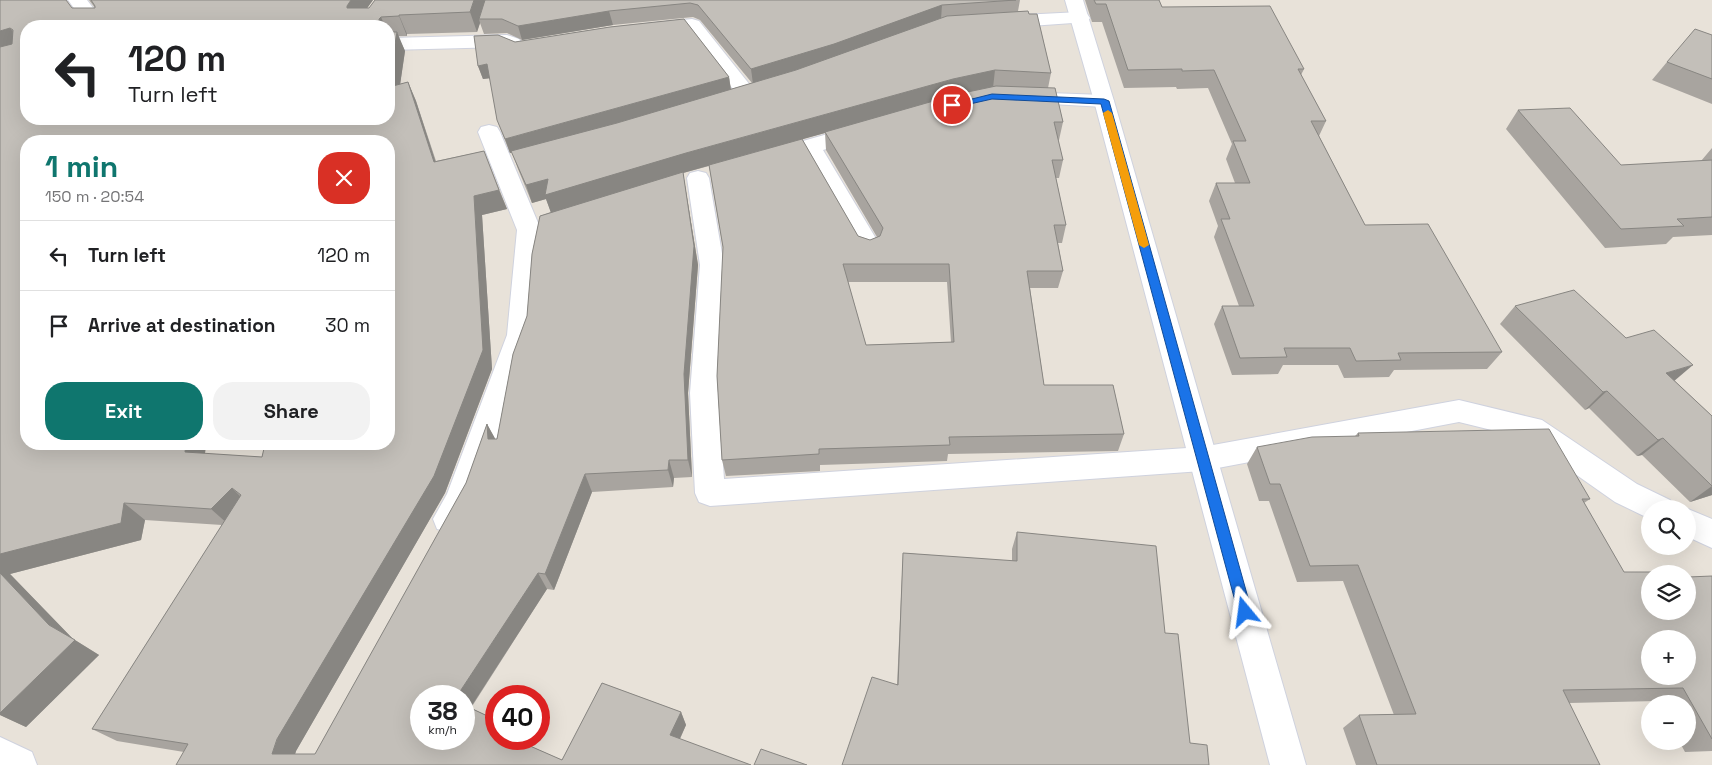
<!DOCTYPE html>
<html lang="en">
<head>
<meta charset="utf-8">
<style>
  :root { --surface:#fff; --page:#f2f2f2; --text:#202124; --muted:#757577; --line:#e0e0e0; --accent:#0f766e }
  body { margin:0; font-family:"Space Grotesk",sans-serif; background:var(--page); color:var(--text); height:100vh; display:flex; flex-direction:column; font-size:19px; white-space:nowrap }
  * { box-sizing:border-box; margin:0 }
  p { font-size:16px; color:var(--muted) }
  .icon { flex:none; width:28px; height:28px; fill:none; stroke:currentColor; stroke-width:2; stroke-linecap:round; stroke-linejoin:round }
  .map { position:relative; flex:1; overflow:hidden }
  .details { position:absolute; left:20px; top:135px; width:375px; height:315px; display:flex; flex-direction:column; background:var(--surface); border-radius:20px; box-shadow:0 5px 20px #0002 }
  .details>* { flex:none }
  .banner { position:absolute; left:20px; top:20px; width:375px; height:105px; border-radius:20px; box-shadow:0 5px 20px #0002; background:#fff; color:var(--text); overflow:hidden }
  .tools { position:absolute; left:1641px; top:500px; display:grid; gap:10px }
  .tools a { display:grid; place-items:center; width:55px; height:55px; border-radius:50%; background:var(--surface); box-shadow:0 5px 20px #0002; font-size:25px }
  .speed { position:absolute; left:410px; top:685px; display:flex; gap:10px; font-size:25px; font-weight:700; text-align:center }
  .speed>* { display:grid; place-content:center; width:65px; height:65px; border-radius:50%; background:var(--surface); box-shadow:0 5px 20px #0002; line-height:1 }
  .speed small { font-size:12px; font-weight:400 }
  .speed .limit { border:8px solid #d22; background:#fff; color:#111 }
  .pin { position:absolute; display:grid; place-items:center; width:42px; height:42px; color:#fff; margin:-21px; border:2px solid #fff; border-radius:50%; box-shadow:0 1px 5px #0007 }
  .me { position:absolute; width:55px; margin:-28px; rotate:344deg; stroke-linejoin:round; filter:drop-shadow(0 0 4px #0008) }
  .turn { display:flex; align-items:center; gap:18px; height:105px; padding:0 25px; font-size:22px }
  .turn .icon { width:65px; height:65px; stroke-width:2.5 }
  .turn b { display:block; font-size:35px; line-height:42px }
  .round { display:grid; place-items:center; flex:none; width:52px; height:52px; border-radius:20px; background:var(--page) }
  .headline { display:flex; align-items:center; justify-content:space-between; height:85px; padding:0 25px }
  h1 { font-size:30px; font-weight:800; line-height:38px; color:var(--accent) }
  .button { display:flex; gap:10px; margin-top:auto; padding:10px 25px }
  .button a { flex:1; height:58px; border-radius:20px; background:var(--accent); color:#fff; font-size:20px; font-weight:800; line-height:58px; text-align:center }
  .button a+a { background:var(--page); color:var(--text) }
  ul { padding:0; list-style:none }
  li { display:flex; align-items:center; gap:15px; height:70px; padding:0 25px; border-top:1px solid var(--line) }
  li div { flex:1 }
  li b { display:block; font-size:19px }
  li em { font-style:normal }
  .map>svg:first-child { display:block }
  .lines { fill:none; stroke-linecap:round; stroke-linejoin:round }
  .street-casing { stroke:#cfd2de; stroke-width:2 }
  .secondary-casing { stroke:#cfd2de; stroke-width:2 }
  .street { fill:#fff; fill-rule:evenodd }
  .secondary { fill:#fff; fill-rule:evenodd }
  .wall { fill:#a8a49f; fill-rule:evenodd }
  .shaded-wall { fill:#888682 }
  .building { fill:#c3bfb9; stroke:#888682; fill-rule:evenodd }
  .route { fill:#1a73e8; stroke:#114b97 }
  .slow { fill:#f59e0b }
</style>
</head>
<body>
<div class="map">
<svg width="1712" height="765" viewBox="0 0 1712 765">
  <rect width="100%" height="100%" fill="#e8e2d9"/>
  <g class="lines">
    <g class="street-casing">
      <g id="street">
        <polygon points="68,0 87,0 107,26 87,26"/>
        <polygon points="1080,12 1087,14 1090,18 1087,22 1001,28 994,26 991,22 994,18 1001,16"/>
        <polygon points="692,19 699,21 754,90 757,94 754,98 747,100 740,98 687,31 651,34 644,32 641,28 644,24"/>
        <polygon points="507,35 519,39 522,43 519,47 512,49 504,47 389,50 389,38"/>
        <polygon points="1021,92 1104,95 1111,97 1114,101 1111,105 1104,107 1014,102 1011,98 1014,94"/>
        <polygon points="318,119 340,119 356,141 334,141"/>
        <polygon points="863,124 871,126 874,131 871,136 823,150 881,247 878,253 869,256 860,253 804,155 772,164 764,162 761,157 764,152"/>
        <polygon points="489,125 497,127 500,132 541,230 533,335 475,499 459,529 448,532 437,529 433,519 447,494 507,335 517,230 478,132 481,127"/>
        <polygon points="698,171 706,173 709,178 724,265 718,393 724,479 1202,447 1459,400 1542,420 1637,484 1670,500 1674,509 1650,509 1650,519 1648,518 1615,502 1524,438 1459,422 1202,471 710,506 699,502 695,493 690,393 700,265 687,178 690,173"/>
        <polygon points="1688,509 1712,519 1712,548 1688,537"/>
        <polygon points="0,737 32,752 37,765 0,765"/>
      </g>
    </g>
    <g class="secondary-casing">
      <polygon id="secondary" points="1065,0 1083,0 1114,101 1306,765 1270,765 1094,101"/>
    </g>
    <use href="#street" class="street"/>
    <use href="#secondary" class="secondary"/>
  </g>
  <g class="wall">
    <path d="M 0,0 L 66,0 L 72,8 L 95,8 L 89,0 L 373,0 L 367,8 L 369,8 L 375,0 L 1020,0 L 1018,11 L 1028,11 L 1029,14 L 1037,14 L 1051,73 L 1048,88 L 1055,88 L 1063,122 L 1059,140 L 1058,140 L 1063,160 L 1059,178 L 1056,178 L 1066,225 L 1062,243 L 1058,243 L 1063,271 L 1058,288 L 1030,288 L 1044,385 L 1113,385 L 1124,434 L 1118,451 L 948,454 L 947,461 L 820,465 L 820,471 L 726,476 L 722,460 L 717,376 L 723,248 L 709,166 L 683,173 L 698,265 L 688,393 L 692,477 L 674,478 L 673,487 L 592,492 L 554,590 L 547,589 L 471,708 L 496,720 L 496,739 L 514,739 L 562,760 L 602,683 L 681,712 L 686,725 L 680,739 L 751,765 L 176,765 L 184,752 L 117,741 L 92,729 L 222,525 L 145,520 L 141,540 L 10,574 L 73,639 L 99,655 L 26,727 L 0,715 ZM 693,17 L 700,20 L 752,83 L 731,89 L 729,77 L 684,19 L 610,27 L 515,42 L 498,35 L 474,36 L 478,66 L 483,79 L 490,78 L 497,120 L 510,153 L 512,152 L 518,169 L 532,203 L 546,199 L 551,212 L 540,216 L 532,254 L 527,316 L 513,354 L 497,439 L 495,439 L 487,424 L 466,483 L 315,754 L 295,754 L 296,751 L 445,493 L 492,369 L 482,215 L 507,209 L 484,151 L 436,161 L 416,101 L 408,82 L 400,84 L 405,51 L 398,36 L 407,36 L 407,34 L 477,32 L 480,23 L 484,34 L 507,33 L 522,40 L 613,25 ZM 26,26 L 389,26 L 389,119 L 342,119 L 345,123 L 322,122 L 319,119 L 26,119 ZM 825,133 L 826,150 L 877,237 L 870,240 L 858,236 L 802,139 ZM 26,141 L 389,141 L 389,444 L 265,444 L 262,457 L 205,454 L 206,444 L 26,444 ZM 848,282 L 947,282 L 951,342 L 866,345 ZM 421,696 L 464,696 L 464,739 L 421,739 Z"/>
    <polygon points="1085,0 1159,0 1162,7 1304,69 1301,75 1326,121 1319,136 1365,225 1502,352 1487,369 1394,370 1389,377 1344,378 1338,365 1283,365 1278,374 1232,375 1214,324 1222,306 1239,306 1214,237 1218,226 1209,201 1216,183 1235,183 1226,159 1232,144 1208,88 1177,89 1176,87 1124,88 1102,22 1092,22"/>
    <polygon points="1712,35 1712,104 1652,80 1667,62"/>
    <polygon points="1518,110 1621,165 1701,161 1712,148 1712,235 1673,237 1666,244 1605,248 1506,129"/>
    <polygon points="1515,306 1626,338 1675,381 1712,416 1712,495 1690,502 1642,455 1637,456 1589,408 1585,410 1500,324"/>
    <polygon points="1358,433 1590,499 1584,503 1624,572 1650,611 1712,576 1712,751 1685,752 1679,741 1688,741 1688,704 1658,704 1657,701 1569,703 1600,765 1356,765 1343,728 1359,715 1394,715 1343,581 1297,582 1269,501 1259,501 1247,464 1257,447 1355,436"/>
    <polygon points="1017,532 1165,633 1190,743 897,685 903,553 1012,561 1012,549"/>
  </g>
  <g class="shaded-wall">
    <polygon points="351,0 373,0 355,25 347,8 347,6"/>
    <polygon points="474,0 488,0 479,19 480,23 477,32 470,12"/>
    <polygon points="942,5 941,19 834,58 753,84 751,69"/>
    <polygon points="609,11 613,25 522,40 518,26"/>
    <polygon points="399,15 407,34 407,36 399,16"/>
    <polygon points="381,17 385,26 379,26 379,19"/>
    <polygon points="10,28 25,47 0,55 0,31"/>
    <polygon points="397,32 405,51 397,106 389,89 389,80"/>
    <polygon points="487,64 492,78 483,79 478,66"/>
    <polygon points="995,70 993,88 952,97 683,173 698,265 688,393 692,477 688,460 551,213 546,199 532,203 526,185 548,179 686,153 953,79"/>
    <polygon points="729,77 731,91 510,153 505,139"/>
    <polygon points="408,82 416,101 442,182 434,162"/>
    <polygon points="499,190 507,209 482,215 492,369 445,493 296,751 292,765 272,754 474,196"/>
    <polygon points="1693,365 1673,382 1666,373"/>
    <polygon points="1607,391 1589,408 1585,410 1603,392"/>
    <polygon points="487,424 497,442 488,439"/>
    <polygon points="1663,438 1642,455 1637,456 1658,440"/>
    <polygon points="186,444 206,444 203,470 185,452"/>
    <polygon points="669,460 674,478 673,487 668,470"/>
    <polygon points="585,474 592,492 554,590 545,574"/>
    <polygon points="1712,486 1712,495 1690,502"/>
    <polygon points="232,488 249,505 229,525 211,509"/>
    <polygon points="124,503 145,520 141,540 10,574 73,639 49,625 0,573 0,554"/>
    <polygon points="538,573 547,589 467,713 464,710 464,696 457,696"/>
    <polygon points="75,640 99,655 26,727 0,715 0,713"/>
    <polygon points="681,712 686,725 676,747 670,735"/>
    <polygon points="496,724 496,732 493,729"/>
  </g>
  <g class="building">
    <path d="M 0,0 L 66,0 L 72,8 L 95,8 L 95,6 L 91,0 L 351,0 L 347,6 L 347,8 L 369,8 L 375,0 L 474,0 L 470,12 L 399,15 L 399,16 L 381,17 L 379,19 L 379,26 L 26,26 L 26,119 L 319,119 L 322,122 L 346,123 L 348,122 L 346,119 L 389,119 L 389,87 L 408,82 L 434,162 L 484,151 L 499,190 L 474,196 L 483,350 L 434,476 L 277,739 L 272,754 L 315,754 L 466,483 L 487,424 L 488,439 L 497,439 L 513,354 L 527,316 L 532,254 L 540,216 L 683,172 L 694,246 L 684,374 L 688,460 L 669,460 L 668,470 L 585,474 L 545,574 L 538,573 L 457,696 L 421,696 L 421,739 L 464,739 L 464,705 L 496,720 L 496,724 L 493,729 L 496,730 L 496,739 L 514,739 L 562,760 L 602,683 L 681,712 L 670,735 L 751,765 L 176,765 L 188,744 L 92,729 L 241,495 L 232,488 L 211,509 L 124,503 L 121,523 L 0,554 L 0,47 L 12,44 L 13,30 L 10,28 L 0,31 ZM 26,141 L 389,141 L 389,444 L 265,444 L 262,457 L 185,452 L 186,444 L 26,444 Z"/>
    <polygon points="485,0 1016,0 942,5 834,44 751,69 698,5 690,3 609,11 518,26 502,19 479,19"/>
    <polygon points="1094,0 1159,0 1162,7 1270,6 1304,69 1298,69 1326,121 1311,121 1365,225 1428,224 1502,352 1398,353 1401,360 1356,361 1350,348 1284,348 1287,357 1240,358 1222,306 1254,306 1221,219 1230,219 1216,183 1250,183 1233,141 1246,141 1214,70 1182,71 1182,69 1128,70 1106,4 1096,4"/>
    <polygon points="1028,11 1029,14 1037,14 1051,73 995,70 953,79 686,153 545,195 548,179 526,185 511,151 617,123 796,70 947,16"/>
    <polygon points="684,19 729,77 505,139 497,120 487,64 478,66 474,36 498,35 515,42 610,27"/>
    <polygon points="1695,29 1712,35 1712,79 1667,62"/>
    <polygon points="389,32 397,32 389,80"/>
    <path d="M 996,86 L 1055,88 L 1063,122 L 1054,122 L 1063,160 L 1052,160 L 1066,225 L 1054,225 L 1063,271 L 1027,271 L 1044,385 L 1113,385 L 1124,434 L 949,437 L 950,445 L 819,449 L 819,454 L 722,460 L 717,376 L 723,247 L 709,165 L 802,139 L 858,236 L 870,240 L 880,236 L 883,228 L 825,132 L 958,94 ZM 843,264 L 949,264 L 954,342 L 866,345 Z"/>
    <polygon points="1570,108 1621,165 1712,160 1712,217 1677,219 1684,226 1621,229 1518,110"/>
    <polygon points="1574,290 1626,338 1654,330 1693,365 1666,373 1712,416 1712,486 1663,438 1658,440 1607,391 1603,392 1515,306"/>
    <path d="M 1549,429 L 1590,499 L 1582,499 L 1624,572 L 1679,572 L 1680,574 L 1650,574 L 1650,611 L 1688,611 L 1688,577 L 1712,576 L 1712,739 L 1683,688 L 1563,690 L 1600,765 L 1377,765 L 1359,715 L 1416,714 L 1358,565 L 1310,566 L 1280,484 L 1270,484 L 1257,447 L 1312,437 L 1359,436 L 1358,433 ZM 1650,639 L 1688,639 L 1688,676 L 1650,676 Z"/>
    <polygon points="1017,532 1156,546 1165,633 1178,634 1190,743 1207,745 1209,765 842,765 872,677 898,685 903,553 1017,561"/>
    <polygon points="0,573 49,625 75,640 0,713"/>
    <polygon points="761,749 807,765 754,765"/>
  </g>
  <polygon class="route" points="992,94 1104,99 1109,101 1252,612 1250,616 1245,618 1240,616 1238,612 1101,104 992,99 952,108 948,105"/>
  <polygon class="slow" points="1108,110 1112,113 1149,245 1144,248 1139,245 1103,113"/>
</svg>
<div class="tools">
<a><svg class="icon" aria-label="search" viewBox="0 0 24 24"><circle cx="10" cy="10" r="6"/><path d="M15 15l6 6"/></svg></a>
<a><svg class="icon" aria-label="layers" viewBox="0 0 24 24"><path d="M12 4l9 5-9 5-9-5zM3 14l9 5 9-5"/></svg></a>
<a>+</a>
<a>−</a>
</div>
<div class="speed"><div>38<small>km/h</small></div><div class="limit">40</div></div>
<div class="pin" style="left:952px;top:105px;background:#d93025"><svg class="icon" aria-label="arrive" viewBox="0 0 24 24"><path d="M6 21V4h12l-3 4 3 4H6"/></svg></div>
<svg class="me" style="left:1245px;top:612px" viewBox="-20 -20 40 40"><path d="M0-17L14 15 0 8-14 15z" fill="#1a73e8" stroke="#fff" stroke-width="4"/></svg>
<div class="banner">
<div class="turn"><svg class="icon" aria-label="left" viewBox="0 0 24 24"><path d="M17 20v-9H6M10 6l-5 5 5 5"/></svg><div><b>120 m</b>Turn left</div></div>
</div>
<section class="details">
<div class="headline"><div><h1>1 min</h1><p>150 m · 20:54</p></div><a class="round" style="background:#d93025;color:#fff"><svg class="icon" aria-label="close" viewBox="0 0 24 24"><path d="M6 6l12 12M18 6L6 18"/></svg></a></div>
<ul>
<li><svg class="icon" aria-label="left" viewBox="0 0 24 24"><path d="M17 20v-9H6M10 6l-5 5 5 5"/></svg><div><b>Turn left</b></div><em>120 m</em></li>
<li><svg class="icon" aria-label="arrive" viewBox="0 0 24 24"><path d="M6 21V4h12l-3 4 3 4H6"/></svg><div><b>Arrive at destination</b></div><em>30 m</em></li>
</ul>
<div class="button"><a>Exit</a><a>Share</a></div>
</section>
</div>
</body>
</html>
